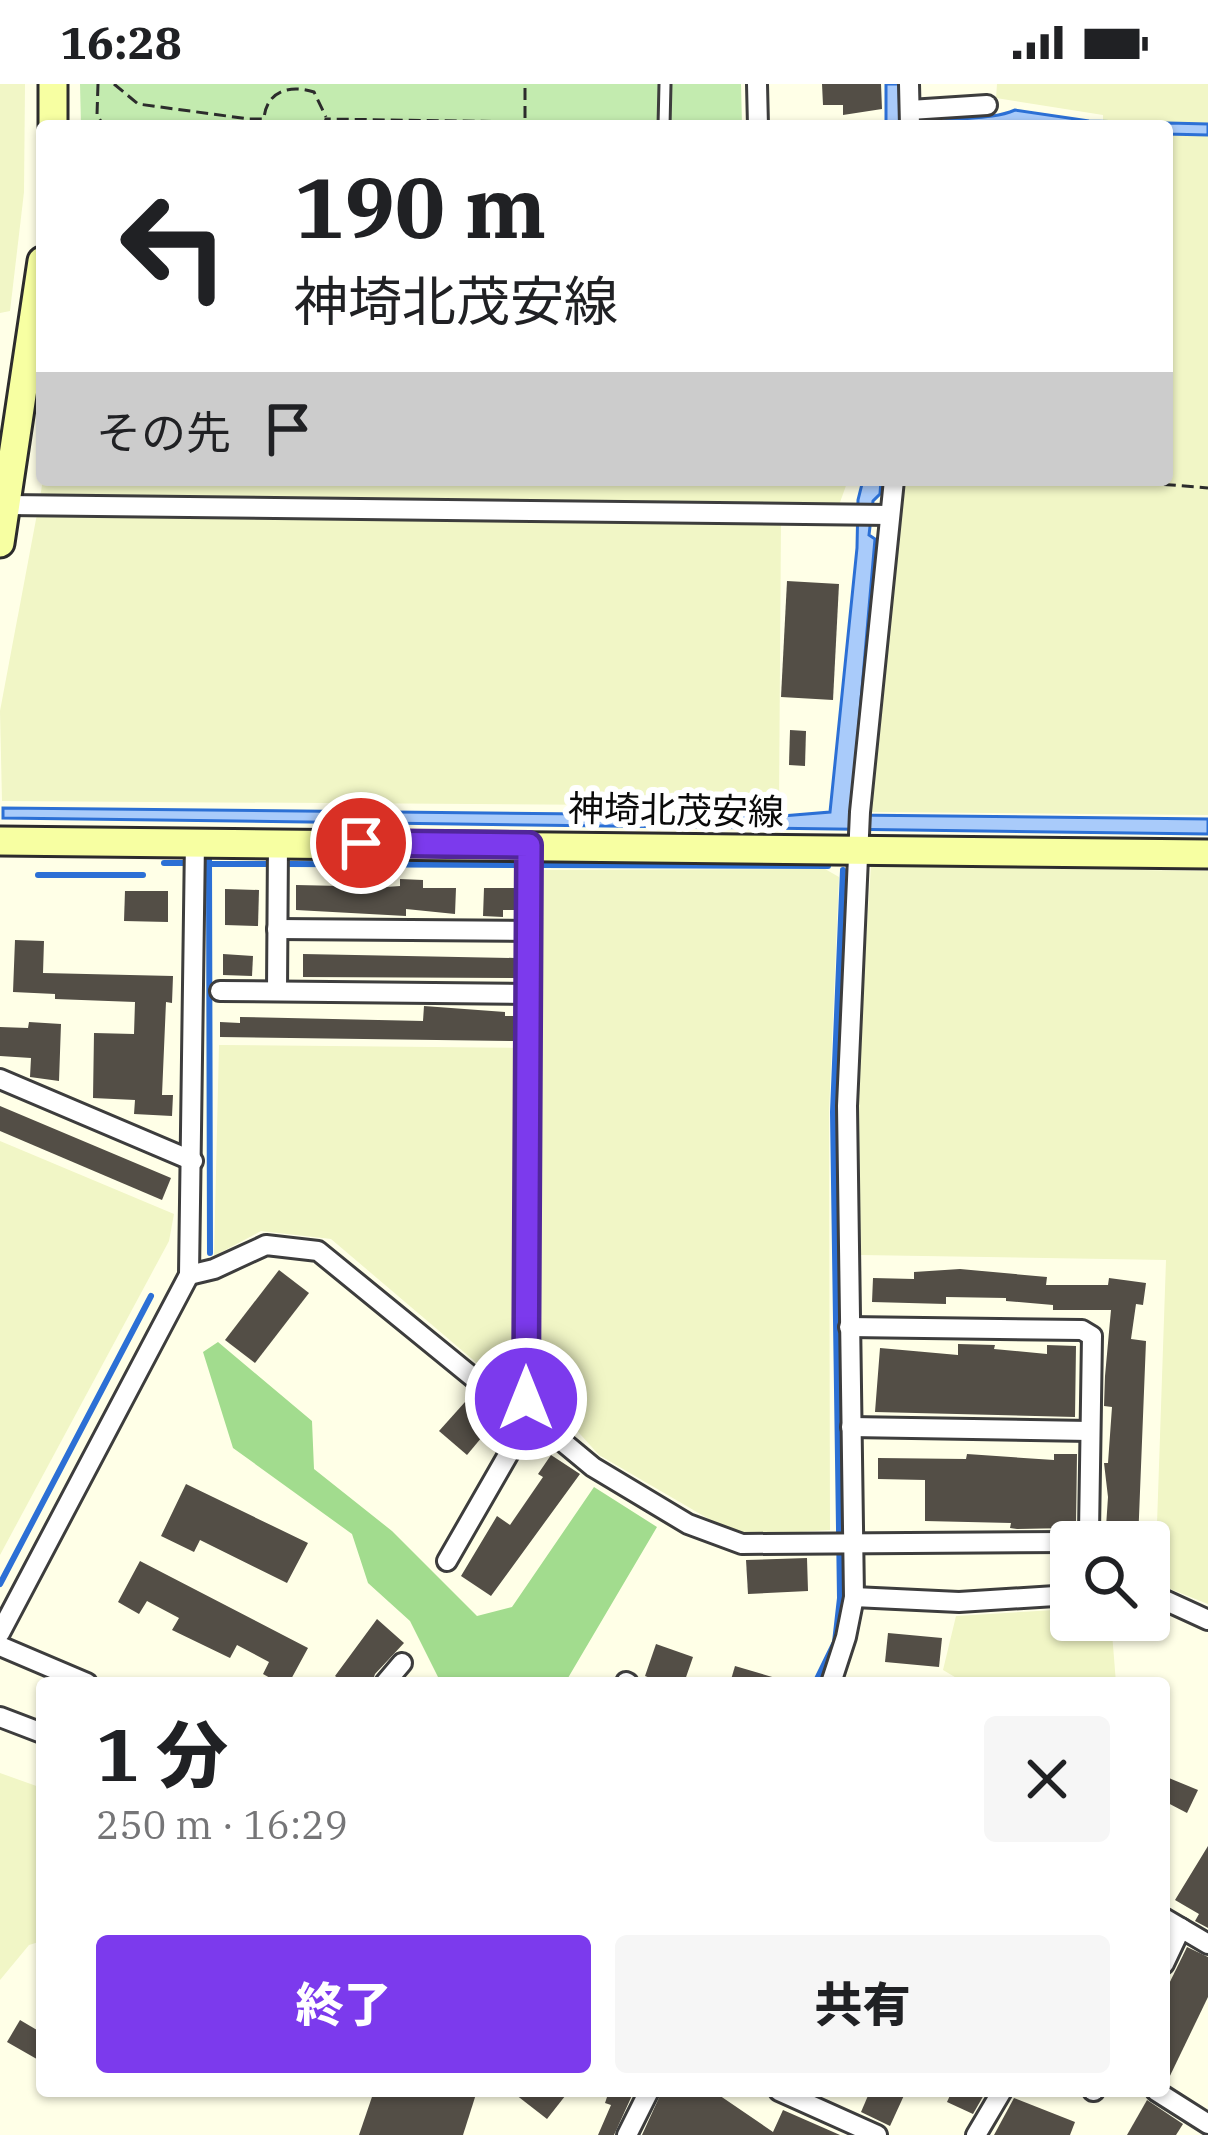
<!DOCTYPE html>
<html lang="ja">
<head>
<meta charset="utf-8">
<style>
  :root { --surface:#fff; --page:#f6f6f6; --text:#202124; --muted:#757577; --accent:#7c3aed }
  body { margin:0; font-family:"IBM Plex Serif","Noto Sans JP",serif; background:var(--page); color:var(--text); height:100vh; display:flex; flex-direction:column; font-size:45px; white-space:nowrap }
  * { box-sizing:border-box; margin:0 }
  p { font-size:39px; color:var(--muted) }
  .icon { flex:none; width:66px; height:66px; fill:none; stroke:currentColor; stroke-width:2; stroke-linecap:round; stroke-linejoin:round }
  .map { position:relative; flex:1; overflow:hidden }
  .panel { position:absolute; left:36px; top:1593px; width:1134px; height:420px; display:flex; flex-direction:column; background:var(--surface); border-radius:12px; box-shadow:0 3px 9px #0004 }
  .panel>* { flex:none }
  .top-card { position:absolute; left:36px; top:36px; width:1137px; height:366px; border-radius:12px; box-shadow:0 3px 9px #0004; background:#fff; color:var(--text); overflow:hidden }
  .fabs { position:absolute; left:1050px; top:1437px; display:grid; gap:24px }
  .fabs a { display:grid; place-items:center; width:120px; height:120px; border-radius:12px; background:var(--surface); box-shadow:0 3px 9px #0004; font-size:60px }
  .pin { position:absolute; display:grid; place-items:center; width:102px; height:102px; color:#fff; margin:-51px; border:6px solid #fff; border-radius:50%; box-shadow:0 3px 12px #0007 }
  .me { position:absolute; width:132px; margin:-66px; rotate:0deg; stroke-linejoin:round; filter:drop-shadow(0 0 9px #0008) }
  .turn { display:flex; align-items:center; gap:42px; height:252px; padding:0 60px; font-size:54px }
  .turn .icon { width:156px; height:156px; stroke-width:2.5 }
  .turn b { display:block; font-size:84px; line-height:102px }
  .then { display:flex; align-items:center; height:114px; padding:0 60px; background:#0003; gap:24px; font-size:45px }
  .round { display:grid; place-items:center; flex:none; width:126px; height:126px; border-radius:12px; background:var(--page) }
  .head { display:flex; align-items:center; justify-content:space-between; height:204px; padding:0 60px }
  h1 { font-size:72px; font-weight:800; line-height:90px }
  .primary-button { display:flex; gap:24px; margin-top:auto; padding:24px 60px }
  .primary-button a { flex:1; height:138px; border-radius:12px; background:var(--accent); color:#fff; font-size:48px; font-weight:800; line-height:138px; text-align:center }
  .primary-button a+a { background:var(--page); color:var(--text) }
  .status { display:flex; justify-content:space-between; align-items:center; height:84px; padding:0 60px; background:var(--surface); direction:ltr }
  .status svg { height:33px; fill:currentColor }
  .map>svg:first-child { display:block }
  .farmland { fill:#f1f6c6 }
  .green { fill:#c3ebaf }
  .forest { fill:#a2dc8e }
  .water { fill:#a9cbfa; stroke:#2c70d5; stroke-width:3 }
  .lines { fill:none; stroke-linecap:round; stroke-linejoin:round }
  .stream { stroke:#2c70d5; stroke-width:6 }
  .building { fill:#534e46 }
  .lane-casing { stroke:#3d3d3d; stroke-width:15 }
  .street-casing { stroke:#3d3d3d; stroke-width:24 }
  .secondary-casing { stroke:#2c2c2c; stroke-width:33 }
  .path { stroke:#2c2c2c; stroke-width:3; stroke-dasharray:12 6; stroke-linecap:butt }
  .lane { stroke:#fff; stroke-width:9 }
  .street { stroke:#fff; stroke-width:18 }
  .secondary { stroke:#f7ffa2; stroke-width:27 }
  .route-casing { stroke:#51269a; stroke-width:30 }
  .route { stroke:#7c3aed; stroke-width:21 }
  .labels { text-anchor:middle; stroke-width:12; stroke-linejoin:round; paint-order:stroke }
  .street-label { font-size:36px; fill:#0a0a0a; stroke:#fff }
</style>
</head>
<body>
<div class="status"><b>16:28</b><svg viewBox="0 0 49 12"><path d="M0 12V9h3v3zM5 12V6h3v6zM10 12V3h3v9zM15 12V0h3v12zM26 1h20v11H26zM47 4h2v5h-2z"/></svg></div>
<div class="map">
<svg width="1208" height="2051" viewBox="0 0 1208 2051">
  <rect width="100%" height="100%" fill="#ffffe7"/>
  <g class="farmland">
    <polygon points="0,0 25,0 24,108 10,227 0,229"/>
    <polygon points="997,0 1208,0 1208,731 870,728 905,396 1167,396 1167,42 1103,42 1103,31 996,14"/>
    <polygon points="43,396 848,396 838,424 40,413"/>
    <polygon points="37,430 781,438 779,722 2,717 0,627"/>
    <polygon points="871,782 1208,787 1208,1520 1155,1499 1166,1176 860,1171 856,1007"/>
    <polygon points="825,785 839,793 829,1028 830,1446 738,1452 599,1371 534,1299 478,1280 331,1155 261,1147 214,1172 219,961 539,964 540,786"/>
    <polygon points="0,1057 174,1130 169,1157 0,1471"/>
    <polygon points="1071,1525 1071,1536 1111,1536 1116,1599 965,1599 943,1586 956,1532"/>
    <polygon points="0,1689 42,1704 42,1857 29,1861 0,1896"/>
  </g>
  <polygon class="green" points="80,0 741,0 742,42 81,42"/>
  <polygon class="forest" points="218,1258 312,1337 314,1385 392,1447 477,1532 512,1523 594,1403 657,1443 565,1599 441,1599 410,1537 368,1499 352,1450 233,1364 203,1268"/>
  <g class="water">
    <polygon points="886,0 899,0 900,42 886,42"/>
    <path d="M 1015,26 L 1089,37 L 1208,40 L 1208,51 L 1167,50 L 1167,42 L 921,42 C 952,31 987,38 1015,26 Z"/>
    <polygon points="863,396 881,396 880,410 873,417 869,451 875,455 851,731 1208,735 1208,750 3,734 3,724 782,732 830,728 857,464 858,416"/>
  </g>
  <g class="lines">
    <g class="stream">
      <polyline points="209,774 210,1169"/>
      <polyline points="164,779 184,779"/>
      <polyline points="207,780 266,780"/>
      <polyline points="290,780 514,781"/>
      <polyline points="543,781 828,782"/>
      <polyline points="38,791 143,791"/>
      <polyline points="0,1500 151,1212"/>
      <polyline points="815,1599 835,1558 840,1514 833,1028 843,786"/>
    </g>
  </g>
  <g class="building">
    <polygon points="822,0 881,0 882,25 843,31 843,21 823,21"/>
    <polygon points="787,497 839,500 833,616 781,613"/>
    <polygon points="790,646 806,647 805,682 789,681"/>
    <polygon points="400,795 423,796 423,804 456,804 455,830 406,825 406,832 296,826 296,801 386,803 400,802"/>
    <polygon points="484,804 515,804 515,826 503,826 503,833 483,832"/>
    <polygon points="225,805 259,806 258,842 225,841"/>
    <polygon points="125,807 168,807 168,838 124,837"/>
    <polygon points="15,856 44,857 43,889 173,892 172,919 166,918 162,1011 173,1011 172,1032 134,1030 135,1016 93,1014 94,949 134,950 135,918 55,915 55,910 13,908"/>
    <polygon points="223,870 253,872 252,892 223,891"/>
    <polygon points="303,870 515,874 515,894 303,893"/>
    <polygon points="424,922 505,928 505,932 515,932 514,957 220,953 220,938 240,939 240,933 423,937"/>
    <polygon points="29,938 61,940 59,997 30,993 31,974 0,972 0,943 28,944"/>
    <polygon points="0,1022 171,1094 162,1116 0,1047"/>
    <polygon points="960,1185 1047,1193 1046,1201 1108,1201 1109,1194 1146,1199 1143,1221 1136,1220 1131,1255 1146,1257 1138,1458 1105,1458 1108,1413 1104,1379 1108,1379 1112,1323 1104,1322 1105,1292 1111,1226 1053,1226 1053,1221 1006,1217 1006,1214 946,1213 946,1220 872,1218 873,1194 914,1195 914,1188"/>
    <polygon points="279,1186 309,1209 255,1279 225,1256"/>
    <polygon points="958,1260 995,1261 994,1265 1047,1270 1047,1261 1076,1262 1075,1333 875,1328 880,1264 958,1271"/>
    <polygon points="465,1318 492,1341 467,1371 439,1347"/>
    <polygon points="967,1370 1054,1376 1054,1370 1077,1370 1076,1441 1069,1444 1017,1445 1010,1444 1011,1439 925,1437 925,1396 878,1395 878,1374 966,1375"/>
    <polygon points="551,1371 580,1390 491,1512 461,1492 497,1432 510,1441 543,1393 538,1390"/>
    <polygon points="186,1400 308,1459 287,1499 200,1456 194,1468 161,1452"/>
    <polygon points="807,1474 808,1507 748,1510 746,1476"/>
    <polygon points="140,1477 308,1564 289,1599 279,1599 263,1590 269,1578 237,1561 230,1574 172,1546 179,1534 147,1517 139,1530 118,1518"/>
    <polygon points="377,1535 404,1559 375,1590 372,1599 344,1599 335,1592"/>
    <polygon points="888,1549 942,1554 939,1583 885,1578"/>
    <polygon points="656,1560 693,1573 684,1599 663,1599 645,1592"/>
    <polygon points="735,1582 779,1595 778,1599 730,1599"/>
    <polygon points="1164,1692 1198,1706 1187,1729 1164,1717"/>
    <polygon points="1208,1762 1208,1844 1195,1837 1199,1830 1175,1816"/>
    <polygon points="1187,1863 1208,1873 1208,1913 1167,1998 1164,1910"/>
    <polygon points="20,1936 42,1949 42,1978 7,1958"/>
    <polygon points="374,2007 477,2007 463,2051 359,2051"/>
    <polygon points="511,2007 569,2007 547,2035"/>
    <polygon points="609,2007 634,2007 614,2051 598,2051 611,2021 605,2019"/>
    <polygon points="662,2007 713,2007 773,2048 783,2026 840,2051 642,2051"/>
    <polygon points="870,2007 906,2007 890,2042 861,2028"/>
    <polygon points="952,2007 980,2007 985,2009 973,2030 947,2018"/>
    <polygon points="1014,2014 1075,2038 1070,2051 994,2051"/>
    <polygon points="1147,2016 1183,2040 1176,2051 1127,2051"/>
  </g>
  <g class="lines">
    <g class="lane-casing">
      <polyline id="lane" points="664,42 665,0"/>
    </g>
    <g class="street-casing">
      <g id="street">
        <polyline points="757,0 758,42"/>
        <polyline points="909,0 910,42"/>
        <polyline points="910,26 987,21"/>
        <polyline points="7,421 890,431"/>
        <polyline points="529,761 526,1303 534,1334 593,1383 688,1440 742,1460 1071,1458"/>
        <polyline points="277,845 528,847"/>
        <polyline points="220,907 528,910"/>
        <polyline points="277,907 278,758"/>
        <polyline points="0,995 193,1077"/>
        <polyline points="189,1191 214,1185 266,1161 318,1167 481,1300 527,1315"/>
        <polyline points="849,1243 1082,1246 1092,1252 1089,1449 1072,1458"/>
        <polyline points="851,1343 1090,1347"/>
        <polyline points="447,1477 524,1343 534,1334"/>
        <polyline points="854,1513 959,1518 1071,1511"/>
        <polyline points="1149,1513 1160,1514 1208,1536"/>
        <polyline points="0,1549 189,1191 195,757"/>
        <polyline points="0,1562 87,1599"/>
        <polyline points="626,1598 628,1599"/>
        <polyline points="385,1599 402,1579"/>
        <polyline points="831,1599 846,1553 854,1513 847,1022 860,728 894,396"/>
        <polyline points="0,1633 42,1649"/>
        <polyline points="1164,1834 1208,1860"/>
        <polyline points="1164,1880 1181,1844"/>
        <polyline points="779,2007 877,2051"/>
        <polyline points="1093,2007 1094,2007"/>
        <polyline points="1156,2007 1208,2040"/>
        <polyline points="627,2051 649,2007"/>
        <polyline points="976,2051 1002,2007"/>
      </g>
    </g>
    <g class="secondary-casing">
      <g id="secondary">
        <polyline points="53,42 53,0"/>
        <polyline points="0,459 42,177"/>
        <polyline points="0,757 1208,770"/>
      </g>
    </g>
    <g class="path">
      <polyline points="98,0 97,31 104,42"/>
      <path d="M 114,0 L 138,20 L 249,35 L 264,35 C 266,7 290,0 314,8 L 326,33"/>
      <polyline points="525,34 525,0"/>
      <polyline points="324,42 326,35 591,39"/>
      <polyline points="1110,396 1208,404"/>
      <polyline points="911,398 1042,396"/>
    </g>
    <use href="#lane" class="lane"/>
    <use href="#street" class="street"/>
    <use href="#secondary" class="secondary"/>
  </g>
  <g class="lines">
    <g class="route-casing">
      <polyline id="route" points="361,759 529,761 526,1315"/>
    </g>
    <use href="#route" class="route"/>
  </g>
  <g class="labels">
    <g class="street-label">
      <text transform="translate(676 726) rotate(1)" y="13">神埼北茂安線</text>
    </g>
  </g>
</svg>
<div class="fabs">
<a><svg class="icon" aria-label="search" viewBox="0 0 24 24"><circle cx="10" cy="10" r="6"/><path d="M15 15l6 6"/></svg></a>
</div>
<div class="pin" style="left:361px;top:759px;background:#d93025"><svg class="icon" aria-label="arrive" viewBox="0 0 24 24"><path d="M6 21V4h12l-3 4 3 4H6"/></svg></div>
<svg class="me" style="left:526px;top:1315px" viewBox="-20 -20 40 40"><circle r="17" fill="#7c3aed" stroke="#fff" stroke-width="3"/><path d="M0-11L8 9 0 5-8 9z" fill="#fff"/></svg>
<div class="top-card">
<div class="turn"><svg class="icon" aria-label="left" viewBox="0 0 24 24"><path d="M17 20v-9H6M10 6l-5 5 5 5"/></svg><div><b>190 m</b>神埼北茂安線</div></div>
<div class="then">その先<svg class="icon" aria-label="arrive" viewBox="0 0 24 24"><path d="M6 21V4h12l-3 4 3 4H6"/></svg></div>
</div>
<section class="panel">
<div class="head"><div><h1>1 分</h1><p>250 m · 16:29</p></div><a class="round"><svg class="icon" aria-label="close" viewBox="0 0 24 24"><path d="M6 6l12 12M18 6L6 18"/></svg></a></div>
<div class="primary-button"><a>終了</a><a>共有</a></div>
</section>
</div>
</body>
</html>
